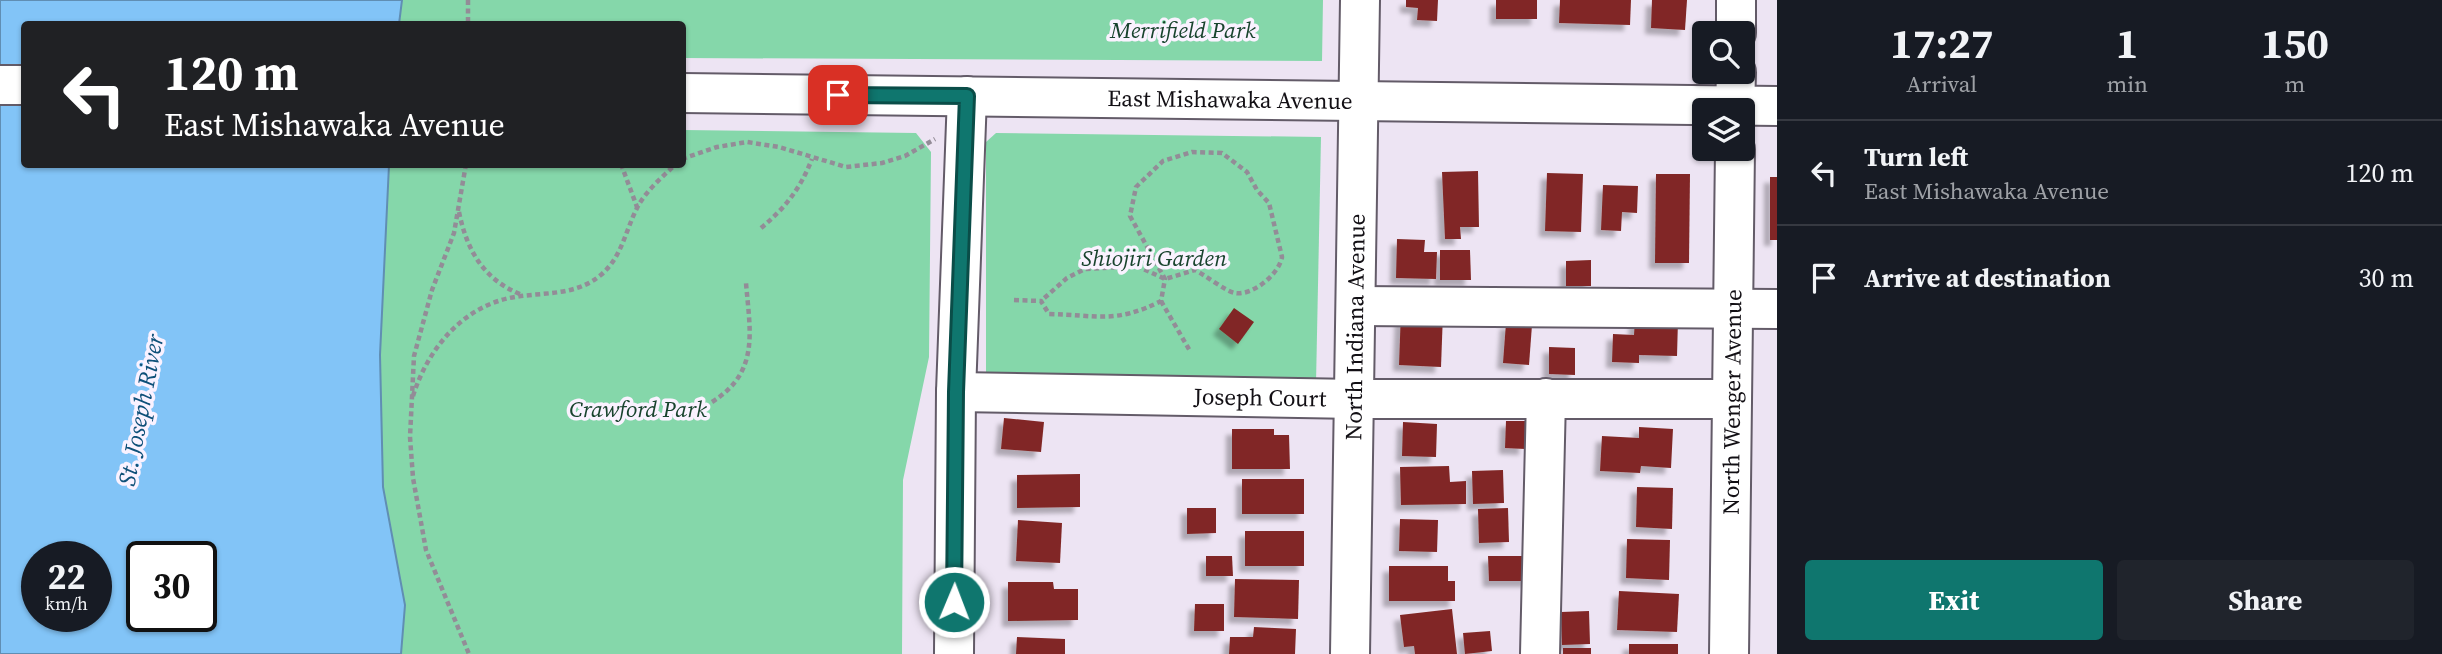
<!DOCTYPE html>
<html lang="en">
<head>
<meta charset="utf-8">
<style>
  :root { --surface:#171b24; --page:#20242c; --text:#f1f3f6; --muted:#9ea1a6; --line:#363941; --accent:#0f766e }
  body { margin:0; font-family:"Source Serif 4",serif; background:var(--page); color:var(--text); height:100vh; display:flex; flex-direction:column; font-size:26px; white-space:nowrap }
  * { box-sizing:border-box; margin:0 }
  p { font-size:23px; color:var(--muted) }
  .icon { flex:none; width:38px; height:38px; fill:none; stroke:currentColor; stroke-width:2; stroke-linecap:round; stroke-linejoin:round }
  .map { position:relative; flex:1; overflow:hidden }
  .panel { display:flex; flex-direction:column; background:var(--surface); width:665px }
  .panel>* { flex:none }
  .guide { position:absolute; left:21px; top:21px; width:665px; height:147px; border-radius:7px; box-shadow:0 2px 5px #0004; background:#202124; color:#fff; overflow:hidden }
  .controls { position:absolute; left:1692px; top:21px; display:grid; gap:14px }
  .controls a { display:grid; place-items:center; width:63px; height:63px; border-radius:7px; background:var(--surface); box-shadow:0 2px 5px #0004; font-size:35px }
  .speed { position:absolute; left:21px; top:541px; display:flex; gap:14px; font-size:35px; font-weight:700; text-align:center }
  .speed>* { display:grid; place-content:center; width:91px; height:91px; border-radius:50%; background:var(--surface); box-shadow:0 2px 5px #0004; line-height:1 }
  .speed small { font-size:18px; font-weight:400 }
  .speed .limit { border:4px solid #111; border-radius:10px; background:#fff; color:#111 }
  .pin { position:absolute; display:grid; place-items:center; width:60px; height:60px; color:#fff; margin:-30px; border-radius:14px; box-shadow:0 4px 10px #0006 }
  .me { position:absolute; width:77px; margin:-38px; rotate:1deg; stroke-linejoin:round; filter:drop-shadow(0 0 5px #0008) }
  .turn { display:flex; align-items:center; gap:24px; height:147px; padding:0 28px; font-size:32px }
  .turn .icon { width:91px; height:91px; stroke-width:2.5 }
  .turn b { display:block; font-size:49px; line-height:60px }
  .eta { display:flex; justify-content:space-evenly; align-items:center; height:119px; text-align:center }
  .eta b { font-size:42px; font-weight:700; line-height:49px }
  .button { display:flex; gap:14px; margin-top:auto; padding:14px 28px }
  .button a { flex:1; height:80px; border-radius:7px; background:var(--accent); color:#fff; font-size:28px; font-weight:700; line-height:80px; text-align:center }
  .button a+a { background:var(--page); color:var(--text) }
  ul { padding:0; list-style:none }
  li { display:flex; align-items:center; gap:21px; height:105px; padding:0 28px; border-top:2px solid var(--line) }
  li div { flex:1 }
  li b { display:block; font-size:26px }
  li em { font-style:normal }
  main { display:flex; flex:1; min-height:0 }
  .map>svg:first-child { display:block }
  .green { fill:#85d7aa }
  .water { fill:#82c4f7; stroke:#608eb3; stroke-width:2; fill-rule:evenodd }
  .building { fill:#812825; filter:url(#shadow) }
  .lines { fill:none; stroke-linecap:round; stroke-linejoin:round }
  .minor-casing { stroke:#635b68; stroke-width:42 }
  .path { stroke:#938c97; stroke-width:4.5; stroke-dasharray:5 3.5; stroke-linecap:butt }
  .minor { stroke:#fff; stroke-width:38 }
  .route-casing { stroke:#0a4d48; stroke-width:18 }
  .route { stroke:#0f766e; stroke-width:12 }
  .labels { text-anchor:middle; stroke-width:7; stroke-linejoin:round; paint-order:stroke }
  .park-label { font-size:23px; font-style:italic; fill:#18432d; stroke:#faf2ff }
  .street-label { font-size:23px; fill:#120f14; stroke:#faf2ff }
  .water-label { font-size:24px; font-style:italic; fill:#0f5079; stroke:#faf2ff }
</style>
</head>
<body>
<main>
<div class="map">
<svg width="1777" height="654" viewBox="0 0 1777 654">
  <defs>
    <filter id="shadow"><feDropShadow dx="-6" dy="6" stdDeviation="2" flood-color="#0004"/></filter>
  </defs>
  <rect width="100%" height="100%" fill="#ede4f3"/>
  <g class="green">
    <polygon points="402,0 1323,0 1322,61 683,58 682,24 399,24"/>
    <polygon points="683,130 916,133 931,152 929,357 903,480 902,654 401,654 405,605 383,487 380,355 389,165 682,164"/>
    <polygon points="996,133 1321,137 1316,384 986,380 986,142"/>
  </g>
  <path class="water" d="M 0,0 L 402,0 L 399,24 L 24,24 L 24,164 L 389,165 L 380,355 L 383,487 L 405,605 L 401,654 L 0,654 ZM 37,556 L 96,556 L 96,616 L 37,616 ZM 142,556 L 201,556 L 201,616 L 142,616 Z"/>
  <g class="building">
    <polygon points="1406,0 1438,0 1437,21 1417,20 1418,8 1406,7"/>
    <rect x="1496" y="0" width="41" height="19"/>
    <polygon points="1560,0 1631,0 1630,25 1559,23"/>
    <polygon points="1652,0 1687,0 1685,30 1651,28"/>
    <polygon points="1478,171 1479,227 1460,227 1461,239 1445,239 1442,172"/>
    <polygon points="1547,173 1583,174 1581,232 1545,231"/>
    <polygon points="1656,174 1690,174 1689,263 1655,263"/>
    <rect x="1770" y="177" width="7" height="63"/>
    <polygon points="1603,185 1638,186 1637,213 1622,212 1621,231 1601,230"/>
    <polygon points="1397,239 1425,240 1424,252 1437,252 1436,279 1396,278"/>
    <polygon points="1440,250 1470,250 1471,280 1440,280"/>
    <polygon points="1591,260 1591,286 1566,286 1566,261"/>
    <polygon points="1234,308 1254,322 1238,344 1219,329"/>
    <polygon points="1401,311 1443,313 1441,367 1399,365"/>
    <polygon points="1635,319 1678,320 1677,356 1639,355 1639,363 1612,362 1613,334 1634,335"/>
    <polygon points="1506,323 1532,325 1529,365 1503,363"/>
    <polygon points="1549,347 1575,348 1575,375 1549,374"/>
    <polygon points="1004,418 1044,422 1041,452 1001,449"/>
    <polygon points="1506,421 1525,421 1525,449 1505,448"/>
    <polygon points="1403,422 1437,424 1436,457 1402,456"/>
    <polygon points="1639,427 1673,429 1671,468 1641,466 1640,473 1600,471 1602,436 1639,438"/>
    <polygon points="1232,429 1274,429 1274,435 1289,435 1290,469 1232,469"/>
    <polygon points="1449,466 1450,482 1466,481 1466,504 1401,505 1400,467"/>
    <polygon points="1503,470 1504,503 1473,504 1472,471"/>
    <polygon points="1080,474 1080,507 1017,508 1017,475"/>
    <rect x="1242" y="479" width="62" height="35"/>
    <polygon points="1637,487 1673,488 1672,529 1636,527"/>
    <polygon points="1187,508 1216,508 1216,533 1187,534"/>
    <polygon points="1508,508 1509,542 1479,543 1478,509"/>
    <polygon points="1400,519 1438,520 1437,552 1399,551"/>
    <polygon points="1018,520 1062,523 1060,563 1016,561"/>
    <rect x="1245" y="531" width="59" height="35"/>
    <polygon points="1627,539 1670,540 1669,580 1626,578"/>
    <polygon points="1206,556 1232,556 1233,576 1206,576"/>
    <polygon points="1488,556 1530,556 1530,581 1489,581"/>
    <polygon points="1389,566 1448,566 1448,581 1455,581 1455,601 1389,601"/>
    <polygon points="1235,579 1299,580 1298,619 1234,617"/>
    <polygon points="1008,582 1053,582 1054,589 1078,589 1078,620 1008,621"/>
    <polygon points="1619,591 1679,594 1677,632 1617,630"/>
    <polygon points="1195,604 1224,604 1224,631 1194,631"/>
    <polygon points="1452,609 1457,654 1415,654 1414,646 1404,647 1400,615"/>
    <polygon points="1589,611 1590,644 1562,645 1561,612"/>
    <polygon points="1254,627 1296,629 1295,654 1229,654 1230,637 1253,637"/>
    <polygon points="1490,631 1492,651 1465,654 1463,633"/>
    <polygon points="1017,637 1065,639 1065,654 1016,654"/>
    <rect x="1629" y="644" width="49" height="10"/>
    <rect x="1563" y="648" width="28" height="6"/>
  </g>
  <g class="lines">
    <g class="minor-casing">
      <g id="minor">
        <polyline points="1736,33 1736,0"/>
        <polyline points="0,85 24,85"/>
        <path id="s1" d="M 682,93 L 1777,106"/>
        <polyline points="1735,110 1736,72"/>
        <polyline points="1357,306 1777,309"/>
        <path id="s2" d="M 956,392 L 1356,399 L 1732,399"/>
        <polyline points="954,654 956,392 967,96"/>
        <path id="s3" d="M 1350,654 L 1360,0"/>
        <polyline points="1540,654 1546,398"/>
        <path id="s4" d="M 1729,654 L 1735,149"/>
      </g>
    </g>
    <g class="path">
      <polyline points="468,0 468,24"/>
      <polyline points="682,159 717,147 747,142 779,147 846,167 882,163 905,156 935,139"/>
      <polyline points="466,164 454,233 432,290 414,356 410,437 413,478 426,550 469,654"/>
      <polyline points="621,164 637,207"/>
      <path d="M 459,212 C 467,251 484,280 522,295"/>
      <path d="M 761,228 C 786,207 800,189 812,159"/>
      <path d="M 1014,300 L 1041,301 L 1049,314 C 1096,315 1116,324 1161,301 L 1165,279 L 1130,216 L 1136,187 L 1163,161 L 1192,152 L 1222,153 L 1247,172 L 1257,190 L 1269,203 L 1282,257 C 1279,274 1253,296 1235,293 C 1227,292 1205,275 1195,270 L 1165,279 L 1137,266 L 1085,269 L 1067,278 L 1041,301"/>
      <polyline points="1161,301 1190,351"/>
      <path d="M 413,396 C 428,348 464,305 515,297 C 545,292 577,296 602,274 C 622,256 625,232 637,208 C 645,192 662,177 676,164"/>
      <path d="M 712,402 C 760,372 750,332 746,283"/>
    </g>
    <use href="#minor" class="minor"/>
  </g>
  <g class="lines">
    <g class="route-casing">
      <polyline id="route" points="838,95 967,96 956,392 954,602"/>
    </g>
    <use href="#route" class="route"/>
  </g>
  <g class="labels">
    <g class="park-label">
      <text x="1183" y="38">Merrifield Park</text>
      <text x="1154" y="266">Shiojiri Garden</text>
      <text x="638" y="417">Crawford Park</text>
    </g>
    <g class="street-label">
      <text dy="8" stroke="none"><textPath href="#s1" startOffset="548">East Mishawaka Avenue</textPath></text>
      <text dy="8" stroke="none"><textPath href="#s3" startOffset="327">North Indiana Avenue</textPath></text>
      <text dy="8" stroke="none"><textPath href="#s2" startOffset="304">Joseph Court</textPath></text>
      <text dy="8" stroke="none"><textPath href="#s4" startOffset="252">North Wenger Avenue</textPath></text>
    </g>
    <g class="water-label">
      <text transform="translate(141 410) rotate(-79)" y="8">St. Joseph River</text>
    </g>
  </g>
</svg>
<div class="controls">
<a><svg class="icon" aria-label="search" viewBox="0 0 24 24"><circle cx="10" cy="10" r="6"/><path d="M15 15l6 6"/></svg></a>
<a><svg class="icon" aria-label="layers" viewBox="0 0 24 24"><path d="M12 4l9 5-9 5-9-5zM3 14l9 5 9-5"/></svg></a>
</div>
<div class="speed"><div>22<small>km/h</small></div><div class="limit">30</div></div>
<div class="pin" style="left:838px;top:95px;background:#d93025"><svg class="icon" aria-label="arrive" viewBox="0 0 24 24"><path d="M6 21V4h12l-3 4 3 4H6"/></svg></div>
<svg class="me" style="left:954px;top:602px" viewBox="-20 -20 40 40"><circle r="17" fill="#0f766e" stroke="#fff" stroke-width="3"/><path d="M0-11L8 9 0 5-8 9z" fill="#fff"/></svg>
<div class="guide">
<div class="turn"><svg class="icon" aria-label="left" viewBox="0 0 24 24"><path d="M17 20v-9H6M10 6l-5 5 5 5"/></svg><div><b>120 m</b>East Mishawaka Avenue</div></div>
</div>
</div>
<section class="panel">
<div class="eta">
<div><b>17:27</b><p>Arrival</p></div>
<div><b>1</b><p>min</p></div>
<div><b>150</b><p>m</p></div>
</div>
<ul>
<li><svg class="icon" aria-label="left" viewBox="0 0 24 24"><path d="M17 20v-9H6M10 6l-5 5 5 5"/></svg><div><b>Turn left</b><p>East Mishawaka Avenue</p></div><em>120 m</em></li>
<li><svg class="icon" aria-label="arrive" viewBox="0 0 24 24"><path d="M6 21V4h12l-3 4 3 4H6"/></svg><div><b>Arrive at destination</b></div><em>30 m</em></li>
</ul>
<div class="button"><a>Exit</a><a>Share</a></div>
</section>
</main>
</body>
</html>
